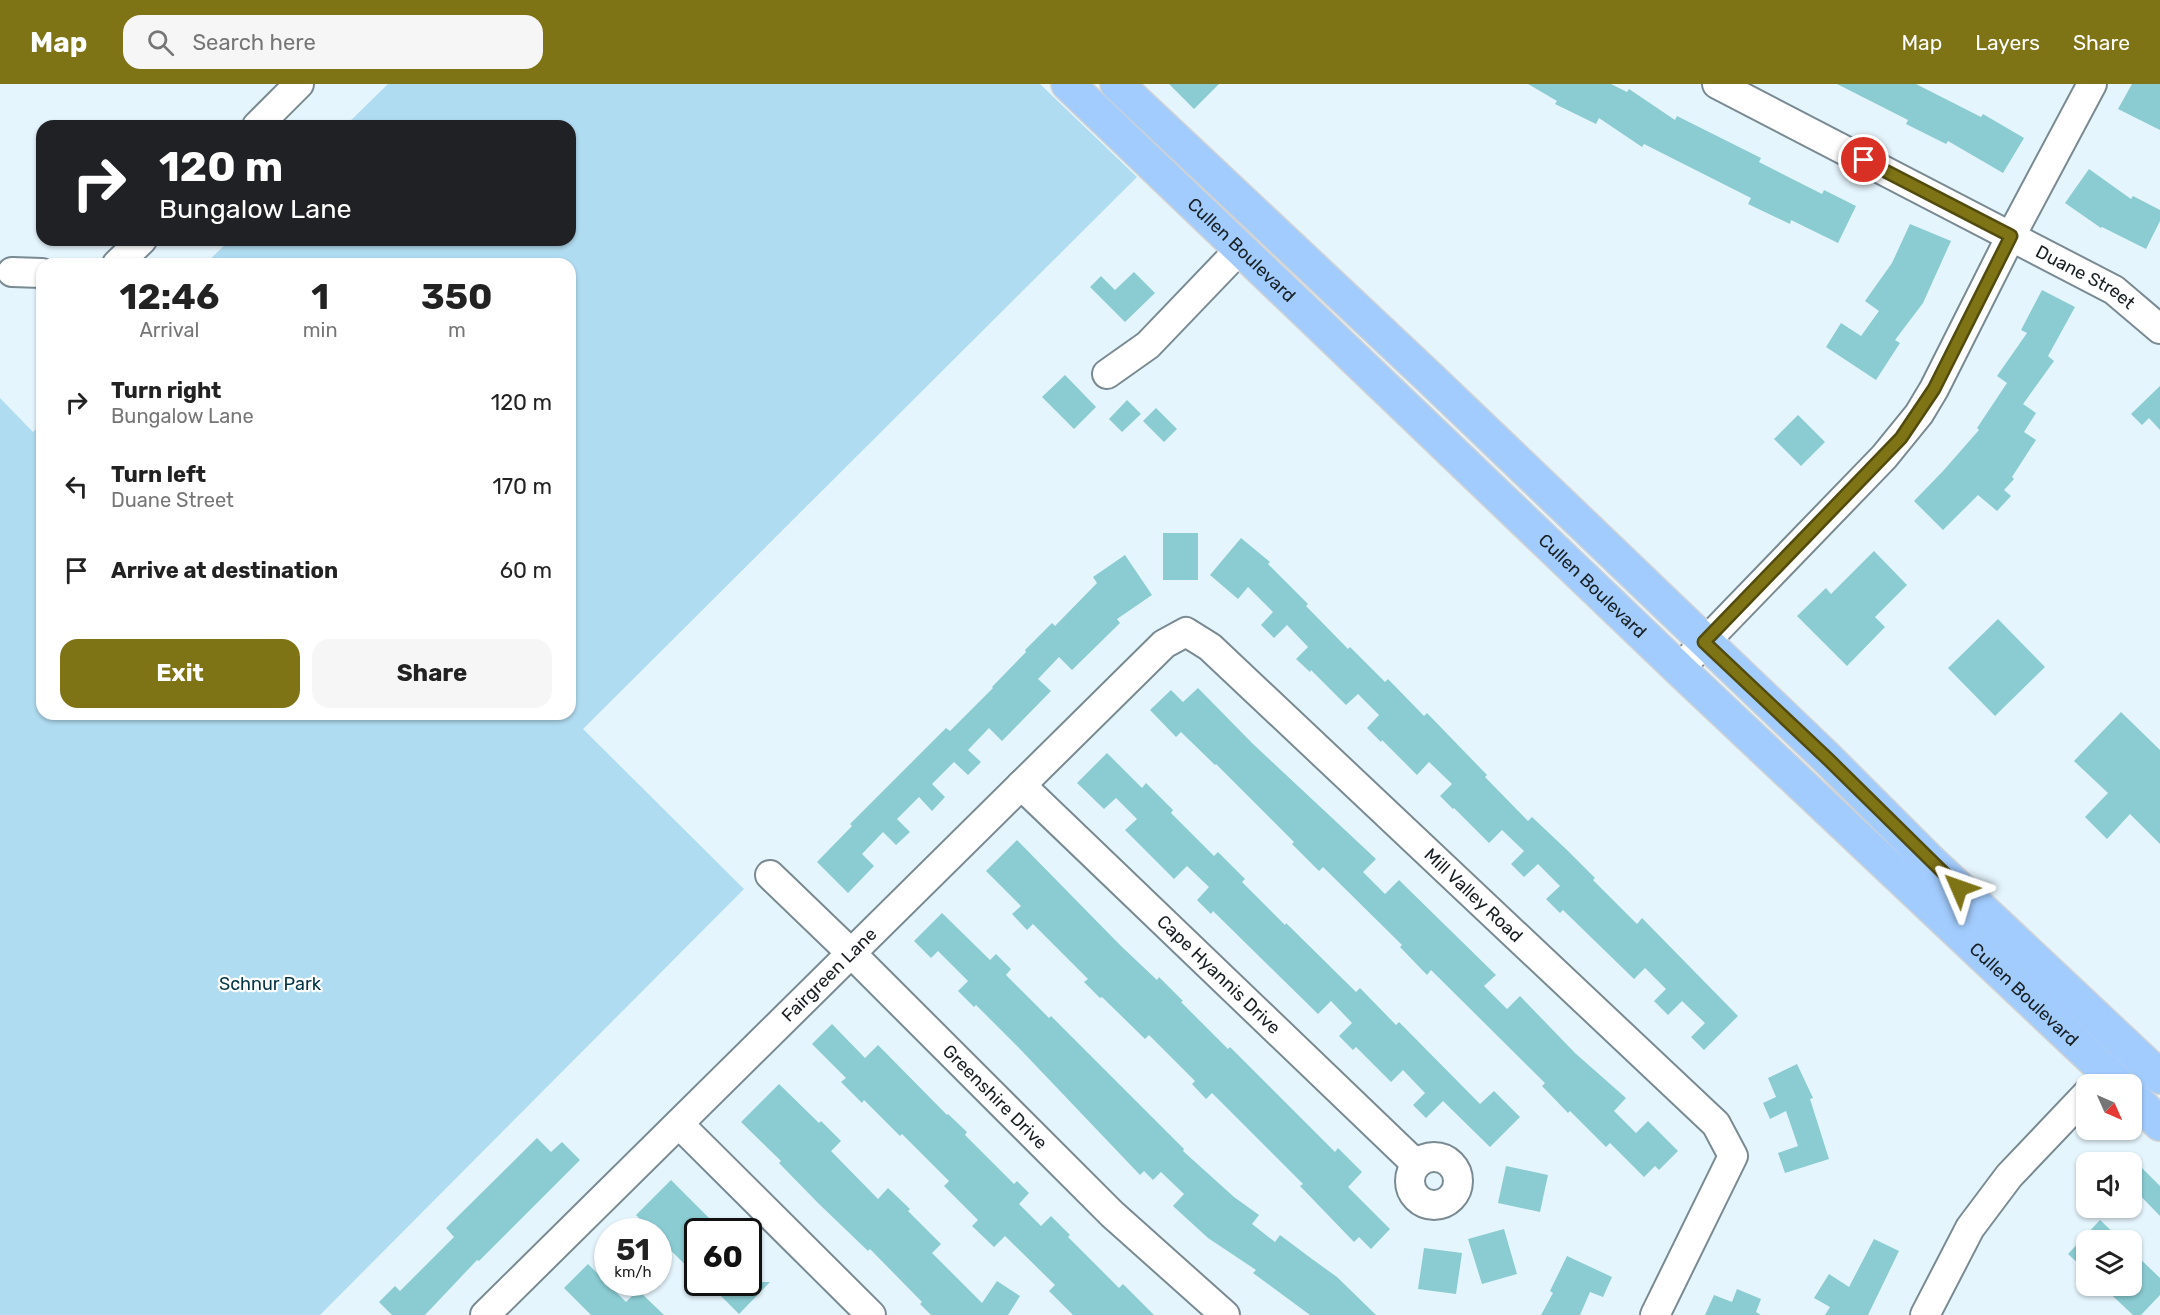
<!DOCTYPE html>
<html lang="en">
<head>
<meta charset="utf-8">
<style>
  :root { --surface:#fff; --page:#f6f6f6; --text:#222; --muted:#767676; --accent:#7e7315 }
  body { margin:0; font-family:Rubik,sans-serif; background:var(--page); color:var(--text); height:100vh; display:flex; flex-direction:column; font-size:22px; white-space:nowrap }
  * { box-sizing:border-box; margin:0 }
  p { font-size:20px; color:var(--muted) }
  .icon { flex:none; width:33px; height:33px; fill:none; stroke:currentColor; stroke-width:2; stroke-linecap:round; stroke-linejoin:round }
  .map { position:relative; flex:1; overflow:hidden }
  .details { position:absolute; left:36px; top:174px; width:540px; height:462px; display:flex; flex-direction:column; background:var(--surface); border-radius:18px; box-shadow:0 2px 4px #0004 }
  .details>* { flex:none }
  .hud { position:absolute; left:36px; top:36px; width:540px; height:126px; border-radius:18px; box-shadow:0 2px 4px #0004; background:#202124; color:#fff; overflow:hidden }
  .needle { width:39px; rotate:135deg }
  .buttons { position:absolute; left:2076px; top:990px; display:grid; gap:12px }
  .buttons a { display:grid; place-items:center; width:66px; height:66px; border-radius:12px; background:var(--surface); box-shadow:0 2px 4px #0004; font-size:30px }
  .speed { position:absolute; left:594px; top:1134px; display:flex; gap:12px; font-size:30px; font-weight:700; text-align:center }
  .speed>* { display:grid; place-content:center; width:78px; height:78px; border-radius:50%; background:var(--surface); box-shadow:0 2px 4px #0004; line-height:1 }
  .speed small { font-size:15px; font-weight:400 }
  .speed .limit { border:3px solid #111; border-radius:9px; background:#fff; color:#111 }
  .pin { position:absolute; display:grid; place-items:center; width:51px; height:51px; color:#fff; margin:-26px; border:3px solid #fff; border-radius:50%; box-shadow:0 2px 6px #0007 }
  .me { position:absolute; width:66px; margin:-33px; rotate:313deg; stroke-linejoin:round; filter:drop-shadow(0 0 4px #0008) }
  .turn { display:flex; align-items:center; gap:21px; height:126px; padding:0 24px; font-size:27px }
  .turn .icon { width:78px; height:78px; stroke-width:2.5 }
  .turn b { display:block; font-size:42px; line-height:51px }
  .eta { display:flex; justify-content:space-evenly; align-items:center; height:102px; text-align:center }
  .eta b { font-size:36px; font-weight:700; line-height:42px }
  .button { display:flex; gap:12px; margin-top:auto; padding:12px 24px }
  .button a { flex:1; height:69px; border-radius:18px; background:var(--accent); color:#fff; font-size:24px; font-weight:700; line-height:69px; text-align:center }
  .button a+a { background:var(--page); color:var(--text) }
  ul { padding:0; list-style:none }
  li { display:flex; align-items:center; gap:18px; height:84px; padding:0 24px }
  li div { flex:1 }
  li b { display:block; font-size:22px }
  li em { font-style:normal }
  header { display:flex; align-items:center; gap:36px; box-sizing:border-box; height:84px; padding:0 30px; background:var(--accent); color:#fff }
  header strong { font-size:28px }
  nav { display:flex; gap:33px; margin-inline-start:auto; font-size:21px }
  .search { width:420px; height:54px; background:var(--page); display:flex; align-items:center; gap:15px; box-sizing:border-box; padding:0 21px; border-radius:18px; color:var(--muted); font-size:22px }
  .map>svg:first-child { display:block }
  .green { fill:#b0dcf1 }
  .building { fill:#8accd2 }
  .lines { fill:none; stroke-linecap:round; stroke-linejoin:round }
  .minor-casing { stroke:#798a93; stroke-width:32 }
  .major-casing { stroke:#d1d2d3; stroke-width:36 }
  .minor { stroke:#fff; stroke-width:28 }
  .major { stroke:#a2ccfe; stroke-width:33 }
  .route-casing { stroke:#524b0e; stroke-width:15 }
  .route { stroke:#7e7315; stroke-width:10 }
  .labels { text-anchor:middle; stroke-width:4.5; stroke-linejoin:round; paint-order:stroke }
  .street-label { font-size:18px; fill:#181f23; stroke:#fff }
  .park-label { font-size:18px; fill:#023446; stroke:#fff }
</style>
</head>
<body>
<header>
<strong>Map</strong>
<div class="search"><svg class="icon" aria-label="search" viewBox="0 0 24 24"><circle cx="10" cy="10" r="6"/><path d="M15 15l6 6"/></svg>Search here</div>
<nav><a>Map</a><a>Layers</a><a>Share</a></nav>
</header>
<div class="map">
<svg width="2160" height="1231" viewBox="0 0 2160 1231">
  <rect width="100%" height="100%" fill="#e5f5fd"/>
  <polygon class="green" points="388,0 1040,0 1137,93 583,645 744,805 320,1231 0,1231 0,314 33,348 42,340 42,630 570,630 570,180 205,180 230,156 570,156 570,42 345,42"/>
  <g class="building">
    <polygon points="1169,0 1219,0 1194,25"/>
    <polygon points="1528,0 1611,0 1627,8 1629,5 1675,36 1677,32 1761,74 1759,78 1822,110 1824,106 1856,122 1838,159 1791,136 1790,140 1748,120 1751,114 1644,60 1642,63 1599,34 1596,40 1555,20 1557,17"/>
    <polygon points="1837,0 1916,0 1981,33 1983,30 2024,54 2003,89 1948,57 1946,60 1906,40 1908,36"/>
    <polygon points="2132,0 2160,0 2160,46 2118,25"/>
    <polygon points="2089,85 2131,115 2133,112 2160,126 2160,137 2146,165 2102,143 2101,144 2065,119"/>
    <polygon points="1910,140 1951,157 1923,219 1895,256 1900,259 1876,296 1826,263 1841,239 1861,252 1879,227 1865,217 1892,179"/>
    <polygon points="1134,188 1155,209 1125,238 1090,203 1101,192 1115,206"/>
    <polygon points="2042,206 2075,223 2048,272 2054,277 2023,320 2036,329 2024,348 2036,356 2012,393 2014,395 2004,406 2011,412 1997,427 1978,411 1943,446 1914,417 1943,387 1979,346 1977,344 2007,299 1997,292 2027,249 2021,246"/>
    <polygon points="1065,291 1096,323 1074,345 1042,313"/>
    <polygon points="2160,302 2160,346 2149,334 2142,341 2131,330"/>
    <polygon points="1127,316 1141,330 1122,348 1109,335"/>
    <polygon points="1156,324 1177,345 1164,358 1143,337"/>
    <polygon points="1798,331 1825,358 1801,382 1774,355"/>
    <rect x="1163" y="449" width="35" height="47"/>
    <polygon points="1241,454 1270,478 1268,480 1308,520 1306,522 1348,565 1350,563 1385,598 1388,595 1424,632 1427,629 1487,691 1485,693 1528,737 1532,733 1567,766 1595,794 1593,796 1637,840 1642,834 1738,932 1704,966 1691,953 1705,939 1682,917 1668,931 1654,917 1666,905 1645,884 1634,895 1563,826 1560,829 1546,815 1560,802 1538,780 1524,793 1511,780 1524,767 1502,746 1489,759 1454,724 1453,725 1440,712 1452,700 1429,678 1417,691 1382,656 1381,658 1367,644 1379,631 1358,610 1346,621 1311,586 1310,588 1296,575 1308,563 1287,541 1274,554 1261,541 1273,528 1248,503 1238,515 1210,491"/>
    <polygon points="1874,467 1907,501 1875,533 1885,543 1847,582 1797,532 1826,504 1831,510"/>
    <polygon points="1125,471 1152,511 1117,535 1120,539 1072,586 1059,573 1038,595 1051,607 1002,657 989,644 968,666 981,678 968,691 954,678 932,700 945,713 932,727 919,713 897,735 910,748 896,761 883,748 862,770 874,782 848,809 817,778 852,742 850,740 946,644 950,647 993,604 992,603 1026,568 1025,566 1052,539 1055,542 1097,499 1093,493"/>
    <polygon points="1998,535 2045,583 1995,632 1948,584"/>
    <polygon points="1198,604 1253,660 1376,775 1363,788 1385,810 1399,796 1496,891 1484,902 1507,925 1520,912 1575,969 1626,1014 1614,1027 1636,1049 1648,1037 1678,1067 1659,1086 1655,1082 1644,1093 1610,1059 1606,1063 1570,1027 1568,1029 1542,1002 1545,999 1431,886 1427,891 1400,863 1402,861 1323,783 1319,787 1292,760 1294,758 1216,680 1215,681 1181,648 1176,653 1150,626 1171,606 1183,618"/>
    <polygon points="2121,628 2160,666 2160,760 2130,730 2107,755 2085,733 2108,709 2074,677"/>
    <polygon points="1107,669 1142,704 1146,699 1173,726 1171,729 1214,772 1218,768 1245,795 1242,798 1285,841 1286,839 1356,908 1360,904 1396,941 1399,938 1480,1020 1494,1007 1520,1033 1490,1063 1443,1017 1426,1034 1413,1021 1425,1009 1403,986 1391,998 1356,963 1353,966 1339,952 1352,939 1331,917 1318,930 1213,827 1211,830 1197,816 1209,803 1187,782 1174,795 1125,746 1137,735 1116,714 1104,725 1077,699"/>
    <polygon points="1017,756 1121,862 1157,896 1159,893 1183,917 1181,918 1228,965 1230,963 1335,1068 1338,1064 1362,1088 1348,1103 1390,1145 1371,1165 1359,1153 1354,1158 1300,1102 1303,1100 1212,1009 1206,1015 1192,1000 1195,997 1149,951 1145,955 1102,913 1100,914 1084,898 1088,895 1033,840 1027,846 1012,830 1021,822 986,787"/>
    <polygon points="942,829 990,876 996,870 1011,885 1006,891 1049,934 1051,932 1184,1065 1183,1067 1234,1113 1259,1131 1252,1140 1275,1158 1280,1151 1312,1175 1337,1193 1376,1231 1310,1231 1253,1189 1256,1186 1208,1154 1173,1122 1184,1110 1161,1088 1153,1096 1144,1087 1140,1091 1019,964 976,921 974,923 958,907 968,897 938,867 931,874 914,857"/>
    <polygon points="832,940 865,974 878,961 947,1031 948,1030 967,1048 965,1051 1014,1100 1017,1097 1029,1109 1019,1120 1041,1142 1051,1132 1070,1151 1068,1153 1119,1204 1123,1200 1154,1231 1073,1231 1049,1207 1055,1201 1005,1152 994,1163 972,1142 978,1136 944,1102 949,1097 902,1050 900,1052 864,1016 862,1019 841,998 846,994 812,960"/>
    <polygon points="1797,980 1813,1014 1810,1015 1829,1075 1785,1089 1778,1069 1798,1062 1786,1027 1770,1035 1763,1019 1776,1013 1768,994"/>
    <polygon points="779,1000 819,1039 821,1037 841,1057 831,1067 878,1115 888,1104 910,1125 908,1127 941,1160 932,1169 982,1219 997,1197 1020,1212 1008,1231 931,1231 920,1220 922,1218 870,1165 868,1167 818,1119 779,1079 781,1077 741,1038"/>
    <polygon points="537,1054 551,1068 562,1058 580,1076 479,1177 477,1176 425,1231 392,1231 379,1218 395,1202 400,1207 454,1153 446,1144"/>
    <polygon points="2132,1074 2160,1102 2160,1132 2132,1103"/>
    <polygon points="1506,1082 1548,1091 1540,1128 1498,1119"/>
    <polygon points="671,1096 723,1148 698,1148 698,1193 658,1154 658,1148 652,1148 636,1131"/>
    <polygon points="2100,1136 2121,1156 2086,1156 2086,1187 2068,1170"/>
    <polygon points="1504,1145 1517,1190 1482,1200 1468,1155"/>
    <polygon points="1874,1155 1899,1167 1868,1231 1825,1231 1830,1223 1814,1214 1829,1190 1849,1203"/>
    <polygon points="1424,1164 1462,1169 1456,1210 1418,1205"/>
    <polygon points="2132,1167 2160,1194 2160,1211 2141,1231 2133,1231 2102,1202 2132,1202"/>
    <polygon points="1567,1172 1612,1193 1603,1213 1590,1208 1580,1231 1541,1231 1553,1209 1550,1207"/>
    <polygon points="588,1180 626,1218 638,1206 664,1231 591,1231 564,1204"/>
    <polygon points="707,1198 770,1198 739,1230"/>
    <polygon points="1737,1205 1761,1215 1756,1228 1761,1231 1705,1231 1714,1211 1732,1218"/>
  </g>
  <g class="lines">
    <g class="minor-casing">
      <g id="minor">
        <path id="s1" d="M 1717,0 L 2114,206 L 2160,245"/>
        <polyline points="257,42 299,0"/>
        <polyline points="117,180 142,156"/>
        <polyline points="12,188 42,189"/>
        <polyline points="1107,290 1148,261 1240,165"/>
        <polyline points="1679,585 1884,373 1919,330 1934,305 2011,152 2092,0"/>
        <path id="s2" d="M 1021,701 L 1416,1080"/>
        <path id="s3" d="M 770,791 L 851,869 L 1112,1130 L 1225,1231"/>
        <polyline points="679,1040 871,1231"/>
        <circle cx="1434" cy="1097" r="24"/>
        <path id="s4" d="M 485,1231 L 1164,560 L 1186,548 L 1210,563 L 1716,1040 L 1733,1072 L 1655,1231"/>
        <polyline points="1925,1231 1970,1144 2009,1092 2086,1011"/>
      </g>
    </g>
    <g class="major-casing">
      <g id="major">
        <path id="s5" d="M 1068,0 L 1679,585 L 2119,1000"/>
        <polyline points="1117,0 1432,296 1829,676 1927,774 2160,993"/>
        <polyline points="2132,1012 2160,1040"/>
      </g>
    </g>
    <use href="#minor" class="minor"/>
    <use href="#major" class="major"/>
  </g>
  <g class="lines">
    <g class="route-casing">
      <polyline id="route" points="1864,76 2011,152 1934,305 1901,354 1704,558 1829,676 1959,804"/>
    </g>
    <use href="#route" class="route"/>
  </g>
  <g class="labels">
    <g class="street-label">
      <text dy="6" stroke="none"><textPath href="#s5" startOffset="240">Cullen Boulevard</textPath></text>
      <text dy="6" stroke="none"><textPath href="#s1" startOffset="416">Duane Street</textPath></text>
      <text dy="6" stroke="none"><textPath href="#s5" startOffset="726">Cullen Boulevard</textPath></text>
      <text dy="6" stroke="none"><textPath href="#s4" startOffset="1370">Mill Valley Road</textPath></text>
      <text dy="6" stroke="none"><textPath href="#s4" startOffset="484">Fairgreen Lane</textPath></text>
      <text dy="6" stroke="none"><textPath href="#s2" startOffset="274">Cape Hyannis Drive</textPath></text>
      <text dy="6" stroke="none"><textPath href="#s5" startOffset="1320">Cullen Boulevard</textPath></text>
      <text dy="6" stroke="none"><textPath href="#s3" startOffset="316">Greenshire Drive</textPath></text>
    </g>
    <g class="park-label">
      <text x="270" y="906">Schnur Park</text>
    </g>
  </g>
</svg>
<div class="buttons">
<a><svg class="needle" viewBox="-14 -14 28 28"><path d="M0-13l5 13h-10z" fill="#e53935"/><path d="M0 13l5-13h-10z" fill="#767676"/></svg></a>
<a><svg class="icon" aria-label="sound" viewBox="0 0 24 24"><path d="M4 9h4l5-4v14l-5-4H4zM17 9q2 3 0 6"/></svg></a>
<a><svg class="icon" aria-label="layers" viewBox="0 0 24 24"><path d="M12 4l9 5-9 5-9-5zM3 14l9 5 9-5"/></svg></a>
</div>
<div class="speed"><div>51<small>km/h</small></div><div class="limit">60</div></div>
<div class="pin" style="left:1864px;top:76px;background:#d93025"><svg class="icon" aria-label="arrive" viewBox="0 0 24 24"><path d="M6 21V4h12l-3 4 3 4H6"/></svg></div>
<svg class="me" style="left:1959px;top:804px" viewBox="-20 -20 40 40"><path d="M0-17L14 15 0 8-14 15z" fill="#7e7315" stroke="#fff" stroke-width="4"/></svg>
<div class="hud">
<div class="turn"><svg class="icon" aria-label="right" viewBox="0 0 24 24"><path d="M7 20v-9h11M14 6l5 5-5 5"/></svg><div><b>120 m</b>Bungalow Lane</div></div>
</div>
<section class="details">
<div class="eta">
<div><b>12:46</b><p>Arrival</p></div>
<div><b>1</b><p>min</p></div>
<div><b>350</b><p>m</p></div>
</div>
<ul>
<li><svg class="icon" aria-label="right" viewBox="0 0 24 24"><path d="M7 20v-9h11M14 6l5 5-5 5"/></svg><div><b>Turn right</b><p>Bungalow Lane</p></div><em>120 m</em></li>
<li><svg class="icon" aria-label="left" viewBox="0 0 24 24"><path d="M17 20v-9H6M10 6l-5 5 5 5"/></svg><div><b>Turn left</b><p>Duane Street</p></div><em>170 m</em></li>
<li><svg class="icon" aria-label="arrive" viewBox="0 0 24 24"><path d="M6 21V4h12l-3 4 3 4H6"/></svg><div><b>Arrive at destination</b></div><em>60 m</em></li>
</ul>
<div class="button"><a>Exit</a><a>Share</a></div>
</section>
</div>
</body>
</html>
